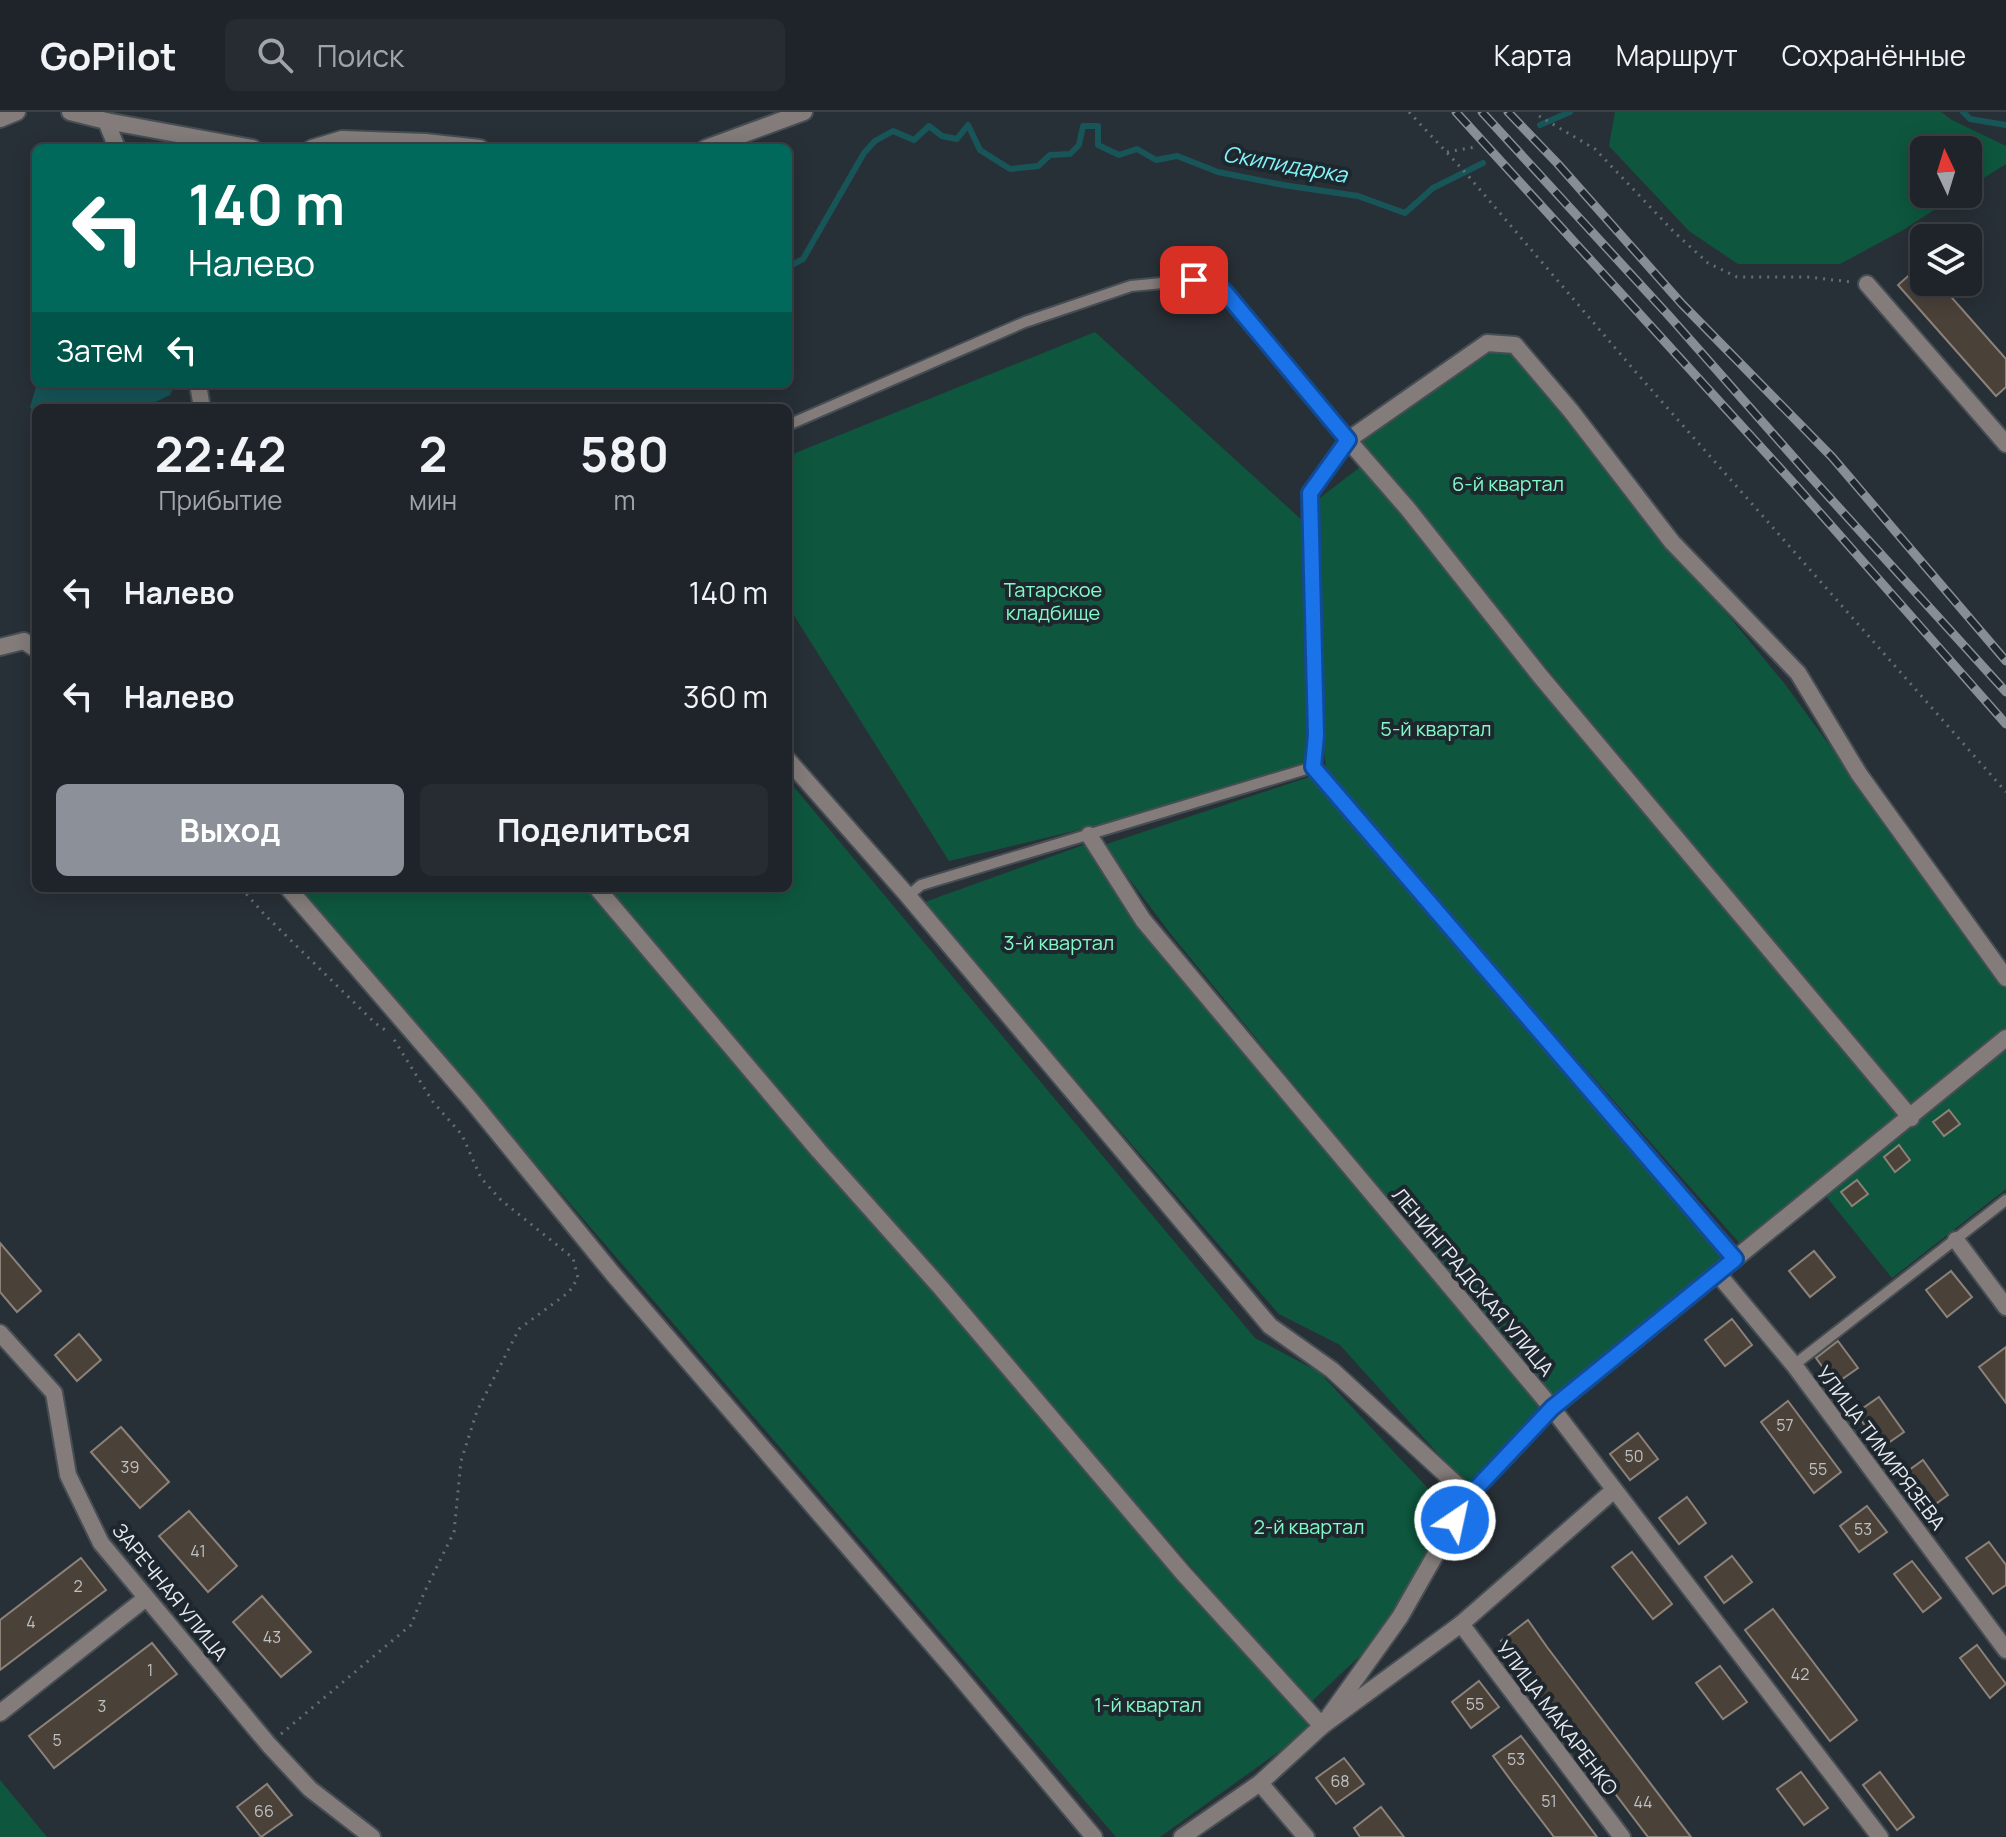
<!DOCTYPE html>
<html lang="ru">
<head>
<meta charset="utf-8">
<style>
  :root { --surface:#1e2429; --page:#262c31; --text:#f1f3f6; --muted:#a1a4a8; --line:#3c4146; --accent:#8c9099 }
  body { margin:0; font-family:Manrope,sans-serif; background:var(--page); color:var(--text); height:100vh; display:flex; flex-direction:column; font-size:30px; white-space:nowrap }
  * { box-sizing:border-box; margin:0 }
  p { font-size:26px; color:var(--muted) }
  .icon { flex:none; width:44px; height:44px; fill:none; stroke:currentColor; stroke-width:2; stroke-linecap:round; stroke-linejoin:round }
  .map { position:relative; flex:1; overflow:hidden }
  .drawer { position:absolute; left:32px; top:292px; width:760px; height:488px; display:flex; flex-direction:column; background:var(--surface); border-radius:12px; box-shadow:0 4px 20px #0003,0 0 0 2px var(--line) }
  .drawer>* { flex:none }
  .top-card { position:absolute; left:32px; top:32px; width:760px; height:244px; border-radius:12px; box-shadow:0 4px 20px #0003,0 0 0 2px var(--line); background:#00695c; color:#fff; overflow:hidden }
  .needle { width:52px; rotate:356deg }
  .tools { position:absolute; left:1910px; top:24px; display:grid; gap:16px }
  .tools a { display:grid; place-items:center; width:72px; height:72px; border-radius:12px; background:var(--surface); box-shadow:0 4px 20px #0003,0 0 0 2px var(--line); font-size:40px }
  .pin { position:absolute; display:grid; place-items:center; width:68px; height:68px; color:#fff; margin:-34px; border-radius:16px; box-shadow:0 4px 12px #0006 }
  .me { position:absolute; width:88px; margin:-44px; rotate:34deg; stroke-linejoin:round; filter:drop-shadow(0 0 6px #0008) }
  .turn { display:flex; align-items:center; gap:28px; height:168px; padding:0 24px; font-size:36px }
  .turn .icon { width:104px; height:104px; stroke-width:2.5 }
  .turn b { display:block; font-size:56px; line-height:68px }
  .then { display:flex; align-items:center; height:76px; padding:0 24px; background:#0003; gap:16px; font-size:30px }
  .eta { display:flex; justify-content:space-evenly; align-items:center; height:136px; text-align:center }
  .eta b { font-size:48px; font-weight:700; line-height:56px }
  .cta { display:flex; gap:16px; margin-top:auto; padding:16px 24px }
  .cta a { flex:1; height:92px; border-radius:12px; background:var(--accent); color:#fff; font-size:32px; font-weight:700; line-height:92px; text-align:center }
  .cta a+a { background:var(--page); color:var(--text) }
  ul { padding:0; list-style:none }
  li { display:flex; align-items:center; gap:24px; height:104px; padding:0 24px }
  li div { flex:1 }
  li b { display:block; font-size:30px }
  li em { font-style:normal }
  header { display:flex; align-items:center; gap:48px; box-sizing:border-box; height:112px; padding:0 40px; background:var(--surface); border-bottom:2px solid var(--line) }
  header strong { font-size:38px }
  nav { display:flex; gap:44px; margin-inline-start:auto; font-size:28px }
  .search { width:560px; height:72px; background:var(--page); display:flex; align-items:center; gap:20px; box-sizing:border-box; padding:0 28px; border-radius:12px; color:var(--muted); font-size:30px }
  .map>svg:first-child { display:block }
  .green { fill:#0e573e }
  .water { fill:#175558 }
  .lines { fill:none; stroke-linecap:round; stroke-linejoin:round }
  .stream { stroke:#175558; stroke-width:6 }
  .building { fill:#4a4139; stroke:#8c8279; stroke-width:2 }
  .lane-casing { stroke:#464e54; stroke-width:14 }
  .street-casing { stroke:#464e54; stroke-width:20 }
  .path { stroke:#666e74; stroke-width:3; stroke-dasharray:2 6; stroke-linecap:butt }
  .lane { stroke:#837c7b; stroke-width:10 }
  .street { stroke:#837c7b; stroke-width:16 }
  .rail-casing { stroke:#878e94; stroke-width:9 }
  .rail { stroke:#1e272d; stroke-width:6; stroke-dasharray:18; stroke-linecap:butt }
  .route-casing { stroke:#114b97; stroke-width:20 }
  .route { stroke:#1a73e8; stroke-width:14 }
  .labels { text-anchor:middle; stroke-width:8; stroke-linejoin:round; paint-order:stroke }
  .number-label { font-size:16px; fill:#bec0c2 }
  .park-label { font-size:20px; fill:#82fac7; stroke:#1e272d }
  .street-label { font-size:20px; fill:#e4eaef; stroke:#1e272d }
  .water-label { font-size:22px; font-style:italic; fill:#82f5fa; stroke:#1e272d }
</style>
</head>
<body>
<header>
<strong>GoPilot</strong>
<div class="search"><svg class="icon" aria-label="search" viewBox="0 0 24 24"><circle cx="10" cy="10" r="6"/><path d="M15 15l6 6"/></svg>Поиск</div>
<nav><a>Карта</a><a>Маршрут</a><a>Сохранённые</a></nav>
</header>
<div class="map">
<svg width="2006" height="1725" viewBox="0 0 2006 1725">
  <rect width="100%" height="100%" fill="#283037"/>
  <g class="green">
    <polygon points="1615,0 1941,0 1952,8 2006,34 2006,52 1968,76 1968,38 1924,38 1924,82 1959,82 1903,118 1840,152 1738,152 1689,119 1609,34"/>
    <polygon points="1095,220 1304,410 1308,651 1095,714 949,749 788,494 788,344"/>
    <polygon points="1485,240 1513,242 1784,571 2006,875 2006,918 1911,996 1359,329"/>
    <polygon points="1364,352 1901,1000 1743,1135 1327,664 1322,623 1316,389"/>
    <polygon points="1312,664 1726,1146 1552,1288 1170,821 1104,733"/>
    <polygon points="788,668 1255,1226 1319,1260 1452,1402 1386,1519 1310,1591 684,871 605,776 788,776"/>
    <polygon points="1086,732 1140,813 1541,1296 1469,1376 1340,1233 1279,1202 922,791"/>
    <polygon points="298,776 589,776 1313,1615 1160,1725 1116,1725"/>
    <polygon points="2006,934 2006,1077 1892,1166 1825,1083"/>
    <polygon points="0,1668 47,1725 0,1725"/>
  </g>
  <polygon class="water" points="37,272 175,272 170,283 143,296 36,296 36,306 30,295"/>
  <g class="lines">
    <g class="stream">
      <polyline points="1963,0 1970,7 2006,13"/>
      <polyline points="1540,13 1570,0"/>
      <polyline points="788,155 803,147 864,41 875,29 893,19 914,28 929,14 942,24 957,27 968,13 980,38 1010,57 1038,54 1050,43 1070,42 1079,33 1083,14 1098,14 1098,33 1119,43 1137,37 1156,48 1177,44 1218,60 1283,73 1358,84 1405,101 1433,76 1483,51"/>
    </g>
  </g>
  <g class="building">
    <polygon points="1924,150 1924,170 1938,170 2006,247 2006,275 1996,284 1898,173"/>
    <polygon points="1949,998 1960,1012 1944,1024 1933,1010"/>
    <polygon points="1899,1033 1910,1048 1895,1060 1884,1045"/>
    <polygon points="1857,1068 1868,1082 1852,1094 1841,1080"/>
    <polygon points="0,1131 41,1179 17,1200 0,1180"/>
    <polygon points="1814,1139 1835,1165 1810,1185 1789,1159"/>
    <polygon points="1951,1159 1972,1185 1947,1205 1926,1178"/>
    <polygon points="1732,1207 1752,1233 1725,1254 1705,1228"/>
    <polygon points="79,1222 101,1248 77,1269 55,1243"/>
    <polygon points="1838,1229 1858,1256 1835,1272 1816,1246"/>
    <polygon points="2006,1235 2006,1291 1979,1255"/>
    <polygon points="1879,1285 1904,1320 1881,1336 1856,1301"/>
    <polygon points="1788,1289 1841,1360 1814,1381 1761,1310"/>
    <polygon points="121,1315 169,1370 140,1396 91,1340"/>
    <polygon points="1638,1321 1658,1347 1630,1368 1610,1342"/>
    <polygon points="1923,1348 1948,1383 1926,1399 1901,1364"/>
    <polygon points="1687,1385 1706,1411 1679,1432 1659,1406"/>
    <polygon points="1867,1394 1887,1420 1859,1440 1840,1414"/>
    <polygon points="189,1399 237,1454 208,1480 159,1424"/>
    <polygon points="1989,1430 2006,1453 2006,1473 1993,1482 1966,1446"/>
    <polygon points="1632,1440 1672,1492 1653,1507 1612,1455"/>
    <polygon points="1732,1444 1752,1470 1724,1491 1705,1465"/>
    <polygon points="81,1446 106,1478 0,1558 0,1508"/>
    <polygon points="1912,1449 1941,1486 1923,1500 1894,1462"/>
    <polygon points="262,1484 311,1540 281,1565 233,1510"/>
    <polygon points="1773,1497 1857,1608 1830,1629 1745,1518"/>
    <polygon points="1528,1508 1547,1535 1691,1725 1648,1725 1529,1568 1501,1529"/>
    <polygon points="152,1531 177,1562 54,1656 29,1624"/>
    <polygon points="1977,1533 2006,1572 1990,1586 1960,1546"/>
    <polygon points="1720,1554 1747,1590 1723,1607 1696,1571"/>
    <polygon points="1479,1569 1499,1595 1471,1616 1452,1590"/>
    <polygon points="1521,1624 1553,1666 1597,1725 1554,1725 1512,1670 1493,1644"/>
    <polygon points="1344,1646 1364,1672 1336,1692 1316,1666"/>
    <polygon points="1801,1660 1828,1696 1804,1713 1777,1677"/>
    <polygon points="1880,1660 1914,1705 1897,1718 1863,1673"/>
    <polygon points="267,1672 292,1703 261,1725 237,1695"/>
    <polygon points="1381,1695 1404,1725 1360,1725 1354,1716"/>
  </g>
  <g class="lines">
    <g class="lane-casing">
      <g id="lane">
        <polyline points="788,313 1025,210 1131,174 1194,168 1224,179 1348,328 1310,381 1316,623 1313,655 921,773 908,784"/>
        <polyline points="1794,1253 2006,1088"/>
        <polyline points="1469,1384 1552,1296"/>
      </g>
    </g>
    <g class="street-casing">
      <g id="street">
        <polyline points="70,0 106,9 117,36"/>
        <polyline points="0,7 17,0"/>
        <polyline points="106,9 253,36"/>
        <polyline points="312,36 342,27 425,30 480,36"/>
        <polyline points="706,36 804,0"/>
        <polyline points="1867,172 2006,332"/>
        <polyline points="198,272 202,296"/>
        <polyline points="0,535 24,529 36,537"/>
        <polyline points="1313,655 1735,1147"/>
        <polyline points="1089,723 1143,808 1552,1296 1880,1725"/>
        <polyline points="288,776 471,988 613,1162 955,1559 1094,1725"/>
        <polyline points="597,776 819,1039 941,1176 1183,1461 1322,1614 1400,1505 1469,1384 1332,1258 1270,1214 908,784 788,648"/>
        <polyline points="1911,1006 1541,565 1408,397 1348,328 1487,231 1515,233 1571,299 1672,430 1798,561 1859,662 2006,866"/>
        <polyline points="1956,1128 2006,1195"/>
        <polyline points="1718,1162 1794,1253 2006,1538"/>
        <polyline points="0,1221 54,1281 68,1363 101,1431 269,1633 310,1677 372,1725"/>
        <polyline points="1552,1296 2006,926"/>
        <polyline points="1461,1512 1622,1725"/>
        <polyline points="0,1601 146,1486"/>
        <polyline points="1260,1671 1306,1725"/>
        <polyline points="1182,1725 1260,1671 1322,1614 1461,1512 1614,1378"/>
      </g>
    </g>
    <g class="path">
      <polyline points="1409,0 1464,59 1634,258 2006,680"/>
      <polyline points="1539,4 1595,37 1674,120 1708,151 1737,165 1808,165 1851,170"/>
      <polyline points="1447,40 1475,35"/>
      <polyline points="241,776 265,803 375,911 388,920"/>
      <polyline points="281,1622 411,1513 424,1481 454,1420 461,1349 477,1299 519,1217 569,1180 578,1166 573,1146 501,1088 481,1066 462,1023 433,990 393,926"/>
    </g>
    <use href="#lane" class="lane"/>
    <use href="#street" class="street"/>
    <g class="rail-casing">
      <g id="rail">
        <polyline points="1456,0 1798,376 2006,612"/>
        <polyline points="1482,0 1670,205 1810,364 2006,580"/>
        <polyline points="1508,0 1557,51 1682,192 1832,345 2006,549"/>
      </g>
    </g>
    <use href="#rail" class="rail"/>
  </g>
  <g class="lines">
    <g class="route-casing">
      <polyline id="route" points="1194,168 1224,179 1348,328 1310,381 1316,623 1313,655 1735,1147 1552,1296 1469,1384 1455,1408"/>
    </g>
    <use href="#route" class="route"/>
  </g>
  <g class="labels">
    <g class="number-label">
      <text x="1785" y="1319">57</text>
      <text x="1634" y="1350">50</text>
      <text x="130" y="1361">39</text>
      <text x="1818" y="1363">55</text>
      <text x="1863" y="1423">53</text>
      <text x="198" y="1445">41</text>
      <text x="78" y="1480">2</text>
      <text x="31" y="1516">4</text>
      <text x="272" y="1531">43</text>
      <text x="150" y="1564">1</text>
      <text x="1800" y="1568">42</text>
      <text x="1475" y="1598">55</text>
      <text x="102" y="1600">3</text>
      <text x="57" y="1634">5</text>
      <text x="1516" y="1653">53</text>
      <text x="1340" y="1675">68</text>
      <text x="1549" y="1695">51</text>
      <text x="1643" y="1696">44</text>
      <text x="264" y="1705">66</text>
    </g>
    <g class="park-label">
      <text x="1508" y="379">6-й квартал</text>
      <text x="1053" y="485">Татарское<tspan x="1053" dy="23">кладбище</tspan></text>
      <text x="1436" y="624">5-й квартал</text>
      <text x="1059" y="838">3-й квартал</text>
      <text x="1309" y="1422">2-й квартал</text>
      <text x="1148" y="1600">1-й квартал</text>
    </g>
    <g class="street-label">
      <text transform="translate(1473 1170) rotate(50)" y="7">ЛЕНИНГРАДСКАЯ УЛИЦА</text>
      <text transform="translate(1881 1336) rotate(53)" y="7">УЛИЦА ТИМИРЯЗЕВА</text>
      <text transform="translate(170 1480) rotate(51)" y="7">ЗАРЕЧНАЯ УЛИЦА</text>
      <text transform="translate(1557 1606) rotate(53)" y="7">УЛИЦА МАКАРЕНКО</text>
    </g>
    <g class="water-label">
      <text transform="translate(1285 52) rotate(10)" y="8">Скипидарка</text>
    </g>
  </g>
</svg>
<div class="tools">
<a><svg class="needle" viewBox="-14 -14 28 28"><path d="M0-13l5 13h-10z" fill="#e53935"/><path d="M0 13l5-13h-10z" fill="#a1a4a8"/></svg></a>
<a><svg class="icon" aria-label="layers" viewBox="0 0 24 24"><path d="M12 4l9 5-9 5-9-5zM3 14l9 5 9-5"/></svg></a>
</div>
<div class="pin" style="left:1194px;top:168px;background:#d93025"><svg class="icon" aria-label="arrive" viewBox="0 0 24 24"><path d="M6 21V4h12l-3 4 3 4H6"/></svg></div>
<svg class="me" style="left:1455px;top:1408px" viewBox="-20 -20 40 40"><circle r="17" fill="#1a73e8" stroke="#fff" stroke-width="3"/><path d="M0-11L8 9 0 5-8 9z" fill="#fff"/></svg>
<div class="top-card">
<div class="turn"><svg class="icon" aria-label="left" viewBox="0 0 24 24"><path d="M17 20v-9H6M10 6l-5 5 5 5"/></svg><div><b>140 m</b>Налево</div></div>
<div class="then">Затем<svg class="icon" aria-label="left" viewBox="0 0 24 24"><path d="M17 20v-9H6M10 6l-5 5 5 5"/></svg></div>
</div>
<section class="drawer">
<div class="eta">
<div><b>22:42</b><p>Прибытие</p></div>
<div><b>2</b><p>мин</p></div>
<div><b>580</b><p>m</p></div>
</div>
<ul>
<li><svg class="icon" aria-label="left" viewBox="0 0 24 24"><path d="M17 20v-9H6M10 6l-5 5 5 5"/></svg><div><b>Налево</b></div><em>140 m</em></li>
<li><svg class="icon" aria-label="left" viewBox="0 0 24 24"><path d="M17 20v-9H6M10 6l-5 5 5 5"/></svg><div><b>Налево</b></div><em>360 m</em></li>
</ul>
<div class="cta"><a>Выход</a><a>Поделиться</a></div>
</section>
</div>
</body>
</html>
